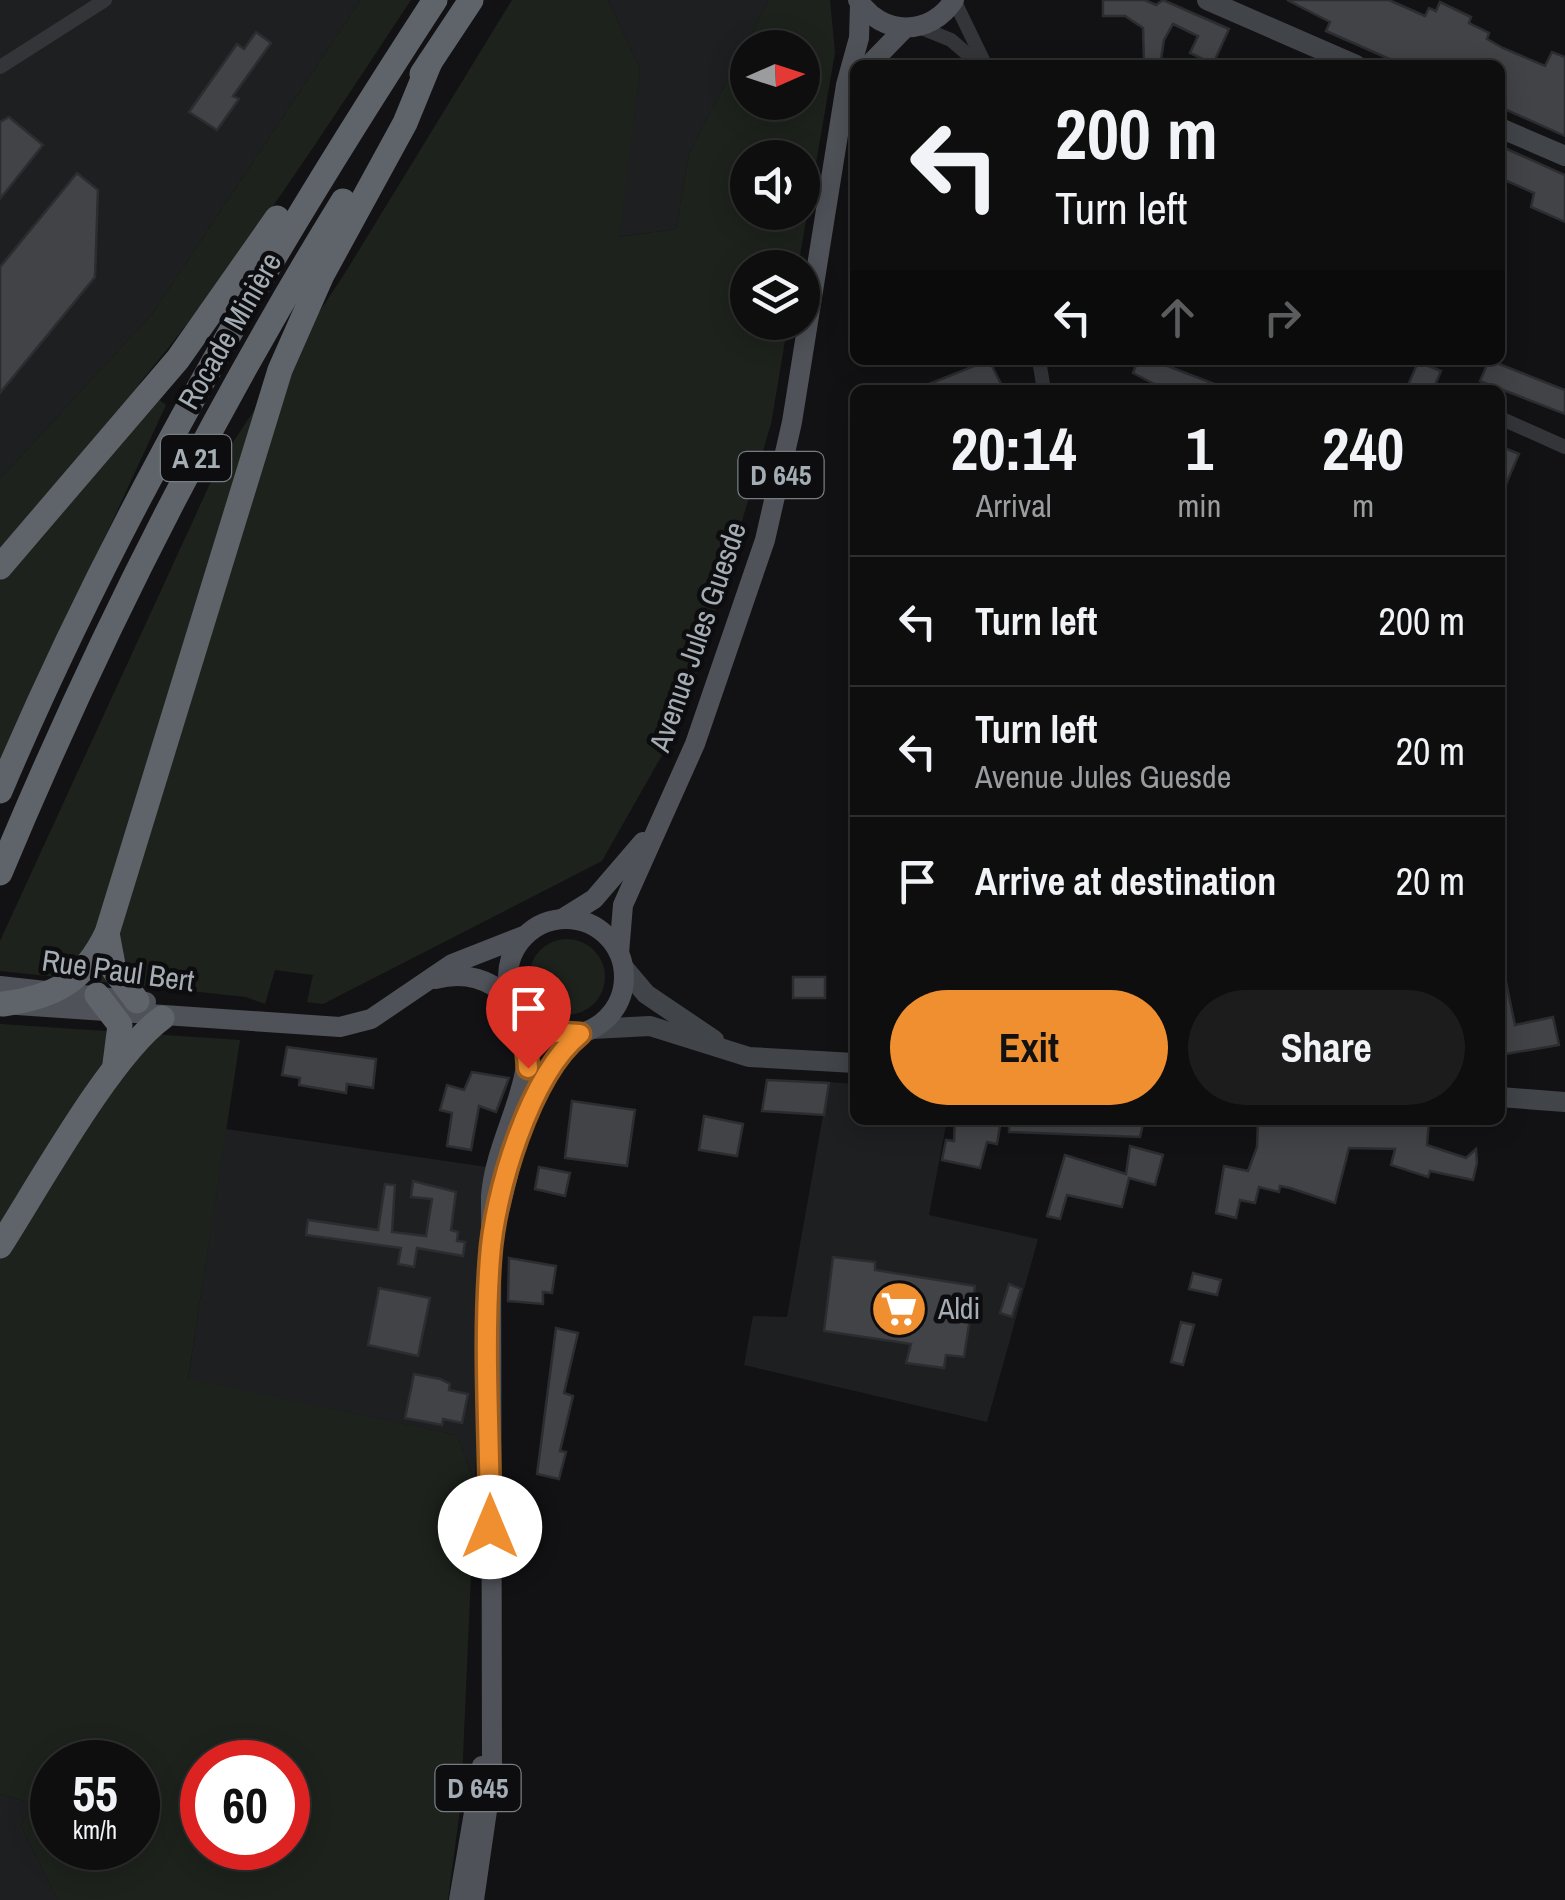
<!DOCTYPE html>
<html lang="en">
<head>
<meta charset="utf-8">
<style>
  :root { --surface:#0e0e0f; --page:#1c1c1d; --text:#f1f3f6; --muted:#9b9c9e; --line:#2e2e2f; --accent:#ef8f2f }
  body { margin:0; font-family:"Archivo Narrow",sans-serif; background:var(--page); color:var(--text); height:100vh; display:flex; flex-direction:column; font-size:38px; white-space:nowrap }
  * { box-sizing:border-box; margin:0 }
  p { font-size:32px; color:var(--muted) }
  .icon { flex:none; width:55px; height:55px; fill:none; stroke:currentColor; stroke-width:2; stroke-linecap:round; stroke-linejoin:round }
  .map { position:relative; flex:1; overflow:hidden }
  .drawer { position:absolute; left:850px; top:385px; width:655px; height:740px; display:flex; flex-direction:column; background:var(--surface); border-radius:15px; box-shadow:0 5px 25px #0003,0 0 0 2px var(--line) }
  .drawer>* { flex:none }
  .guide { position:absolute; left:850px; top:60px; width:655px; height:305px; border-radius:15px; box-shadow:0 5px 25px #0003,0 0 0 2px var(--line); background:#0e0e0f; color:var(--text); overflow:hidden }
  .needle { width:65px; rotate:87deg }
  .controls { position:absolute; left:730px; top:30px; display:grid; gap:20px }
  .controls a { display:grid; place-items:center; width:90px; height:90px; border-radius:50%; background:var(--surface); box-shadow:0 5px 25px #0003,0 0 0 2px var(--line); font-size:50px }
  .speed { position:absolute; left:30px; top:1740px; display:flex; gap:20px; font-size:50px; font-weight:700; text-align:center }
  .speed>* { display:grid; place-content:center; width:130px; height:130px; border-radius:50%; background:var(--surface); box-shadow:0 5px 25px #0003,0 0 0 2px var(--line); line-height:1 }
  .speed small { font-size:25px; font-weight:400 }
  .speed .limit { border:15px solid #d22; background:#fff; color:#111 }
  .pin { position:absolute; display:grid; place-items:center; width:85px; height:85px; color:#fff; margin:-102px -42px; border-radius:50% 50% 50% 0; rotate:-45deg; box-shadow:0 0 10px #0007 }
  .pin .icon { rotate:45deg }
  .me { position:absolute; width:110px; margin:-55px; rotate:0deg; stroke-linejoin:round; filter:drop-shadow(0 0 8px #0008) }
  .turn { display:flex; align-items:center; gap:35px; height:210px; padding:0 40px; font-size:45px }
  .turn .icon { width:130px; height:130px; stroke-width:2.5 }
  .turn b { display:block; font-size:70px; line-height:85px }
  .lanes { display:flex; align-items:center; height:95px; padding:0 40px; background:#0003; justify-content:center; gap:50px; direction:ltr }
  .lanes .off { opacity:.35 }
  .eta { display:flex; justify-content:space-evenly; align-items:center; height:170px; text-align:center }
  .eta b { font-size:60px; font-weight:700; line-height:70px }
  .button { display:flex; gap:20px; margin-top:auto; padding:20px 40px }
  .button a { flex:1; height:115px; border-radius:60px; background:var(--accent); color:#111; font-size:40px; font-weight:700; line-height:115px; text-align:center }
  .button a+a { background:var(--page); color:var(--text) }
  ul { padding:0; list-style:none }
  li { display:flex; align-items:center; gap:30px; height:130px; padding:0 40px; border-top:2px solid var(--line) }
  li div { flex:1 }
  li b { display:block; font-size:38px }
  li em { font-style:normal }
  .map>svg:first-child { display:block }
  .built { fill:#1e1f21 }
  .green { fill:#1d231c; fill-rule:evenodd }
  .building { fill:#414347; stroke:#2c2d30; stroke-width:2.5 }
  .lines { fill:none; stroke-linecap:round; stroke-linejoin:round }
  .street { stroke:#333539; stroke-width:14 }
  .secondary { stroke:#414449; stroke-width:20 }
  .primary { stroke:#4f5258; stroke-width:20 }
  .highway { stroke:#5f646a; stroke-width:25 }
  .route-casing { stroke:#9b5d1f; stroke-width:25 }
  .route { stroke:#ef8f2f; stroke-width:18 }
  .labels { text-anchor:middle; stroke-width:9; stroke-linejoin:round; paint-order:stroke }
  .shield { fill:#0d0d0f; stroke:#777c82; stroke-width:2.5 }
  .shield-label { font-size:28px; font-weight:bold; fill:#a4acb4 }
  .street-label { font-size:30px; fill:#a4acb4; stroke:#0d0d0f }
  .poi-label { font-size:30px; fill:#a4acb4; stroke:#0d0d0f; text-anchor:start }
</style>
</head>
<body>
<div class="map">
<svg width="1565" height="1900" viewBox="0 0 1565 1900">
  <rect width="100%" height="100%" fill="#121214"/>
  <g class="built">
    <polygon points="0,0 361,0 152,314 0,479"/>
    <polygon points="608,0 769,0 689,154 676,229 618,237 640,69"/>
    <polygon points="829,1082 855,1084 855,1120 947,1120 929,1215 1038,1239 987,1422 744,1365 753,1316 787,1317"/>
    <polygon points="226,1129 487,1167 475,1484 457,1435 188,1380"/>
    <polygon points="0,1794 32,1803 21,1826 58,1900 0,1900"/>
  </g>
  <g class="green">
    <path d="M 361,0 L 411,0 C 324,131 239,264 139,384 L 166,405 L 0,765 L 0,479 L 152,314 Z"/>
    <path d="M 512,0 L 608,0 L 640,69 L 619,237 L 676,229 L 689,154 L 769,0 L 830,0 L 835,53 L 798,267 L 748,268 L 748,322 L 788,323 L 771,424 L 683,718 L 602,861 L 323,1004 L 307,1002 L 313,975 L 275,970 L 265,1004 L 246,997 L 0,971 L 0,941 L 220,462 L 345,273 ZM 748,48 L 802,48 L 802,102 L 748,102 ZM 748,158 L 802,158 L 802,212 L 748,212 Z"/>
    <circle cx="567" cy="977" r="38"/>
    <path d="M 0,1024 L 240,1040 L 188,1379 L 457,1435 L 475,1484 L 461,1802 L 448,1900 L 58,1900 L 21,1826 L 32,1803 L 0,1794 ZM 52,1762 L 138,1762 L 138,1848 L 52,1848 ZM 202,1762 L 288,1762 L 288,1848 L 202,1848 Z"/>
  </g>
  <g class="building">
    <polygon points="1103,0 1145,0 1156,5 1163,0 1229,29 1213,64 1190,53 1198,36 1173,24 1164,40 1160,65 1144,65 1143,28 1125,16 1103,16"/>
    <polygon points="1287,0 1389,0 1425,16 1429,8 1436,11 1440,2 1471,17 1469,23 1489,33 1487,39 1503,48 1545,66 1552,52 1565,57 1565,136 1500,107 1500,65 1403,65 1326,31 1330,22"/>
    <polygon points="256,32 271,43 233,96 239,99 217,130 189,112 237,44 244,49"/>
    <polygon points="9,117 43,145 0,199 0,122"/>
    <polygon points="1500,146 1565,175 1565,222 1531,207 1534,193 1500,178"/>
    <polygon points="77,173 98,190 95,277 0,393 0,267"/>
    <polygon points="989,360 1001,384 988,390 914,390"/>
    <polygon points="1138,360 1152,360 1230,390 1166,390 1133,373"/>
    <polygon points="1489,360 1565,390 1565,414 1480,381"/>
    <polygon points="1418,362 1441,371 1433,390 1406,390"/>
    <polygon points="1500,446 1519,454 1500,498"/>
    <rect x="793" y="977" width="32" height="21"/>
    <polygon points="1506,982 1515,1025 1553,1017 1559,1045 1500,1055 1500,983"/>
    <polygon points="287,1047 376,1059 373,1088 347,1084 346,1093 299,1085 300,1078 282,1075"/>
    <polygon points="472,1072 509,1078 496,1112 479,1106 471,1150 447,1146 452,1113 440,1110 447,1085 464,1090"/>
    <polygon points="767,1080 829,1083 824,1115 762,1111"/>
    <polygon points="572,1101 635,1110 627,1166 565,1158"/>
    <polygon points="704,1116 743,1124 737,1156 699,1150"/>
    <polygon points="955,1120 1001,1120 997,1144 987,1142 980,1168 942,1160 946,1140 954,1141"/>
    <polygon points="1009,1120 1144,1120 1140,1137 1009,1132"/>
    <polygon points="1258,1120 1429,1120 1427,1145 1466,1158 1476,1149 1477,1163 1473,1180 1430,1171 1428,1177 1391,1165 1395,1149 1349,1148 1335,1203 1290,1188 1280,1186 1279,1192 1259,1187 1255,1203 1240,1200 1236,1218 1216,1213 1224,1166 1248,1171 1257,1147"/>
    <polygon points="1130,1146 1163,1155 1155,1185 1129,1178 1122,1207 1067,1195 1060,1219 1047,1216 1065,1155 1126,1174"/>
    <polygon points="539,1167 570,1173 565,1196 535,1189"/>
    <polygon points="413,1181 456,1192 451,1230 458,1232 457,1241 465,1242 463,1256 417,1248 414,1267 398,1264 401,1248 306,1235 308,1220 378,1230 385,1184 395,1185 392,1232 426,1236 432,1199 411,1197"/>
    <polygon points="833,1257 875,1262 875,1270 975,1286 964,1357 946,1355 944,1368 906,1363 911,1344 824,1331"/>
    <polygon points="509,1258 556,1266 552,1293 543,1292 543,1304 508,1301"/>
    <polygon points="1193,1273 1221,1280 1217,1295 1189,1289"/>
    <polygon points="1009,1284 1021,1289 1012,1317 1000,1313"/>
    <polygon points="379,1288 430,1298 418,1356 368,1345"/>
    <polygon points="1181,1322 1194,1325 1183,1365 1171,1362"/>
    <polygon points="556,1328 578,1333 564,1393 573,1396 560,1451 566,1452 559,1479 537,1474"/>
    <polygon points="414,1374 440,1379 450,1384 449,1390 468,1394 462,1423 443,1419 442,1425 405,1418"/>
  </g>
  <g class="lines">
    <g class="street">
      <polyline points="954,0 985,64"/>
      <polyline points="919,27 951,40 980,65"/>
      <polyline points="0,67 105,0"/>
      <polyline points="1039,360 1044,390"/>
      <polyline points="1062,390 1085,390"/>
      <polyline points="1500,418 1565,447"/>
    </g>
    <g class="secondary">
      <polyline points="1207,0 1356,65"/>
      <polyline points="1500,128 1565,156"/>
      <polyline points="624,968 646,994 714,1040"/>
      <polyline points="592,1029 650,1026 749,1057 855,1063"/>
      <polyline points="1500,1097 1565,1102"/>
    </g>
    <g class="primary">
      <path d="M 858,0 C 882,36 930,37 954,0"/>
      <polyline points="869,65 904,29"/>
      <circle cx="566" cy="977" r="58"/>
      <polyline points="562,919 594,899 643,842"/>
      <polyline points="619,953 623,905 695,744 765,540 792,422 846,85 859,38 860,4"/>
      <path d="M 435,979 C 466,971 489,979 513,1000"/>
      <polyline points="0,986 146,1002"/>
      <polyline points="17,1005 340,1027 371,1019 452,964 526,935"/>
      <path d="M 500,1208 C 514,1149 531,1073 580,1034"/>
      <polyline points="459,1900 482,1766"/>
      <path d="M 474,1900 L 492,1776 L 491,1196 C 496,1133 540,1081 524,1018"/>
    </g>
    <g class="highway">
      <polyline points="422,74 471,0"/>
      <polyline points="0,567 178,359 277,218"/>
      <path d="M 0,791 C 118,513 270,253 435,0"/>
      <path d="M 0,873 C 97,640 211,415 343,201"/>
      <polyline points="107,933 114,970 137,1001"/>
      <polyline points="97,995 120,1025 115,1064"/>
      <path d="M 3,1004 C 55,997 84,981 107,933 L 280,370 L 322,275 L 405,123 L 430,62"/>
      <path d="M 0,1246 C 38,1187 110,1056 162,1018"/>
    </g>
  </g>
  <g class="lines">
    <g class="route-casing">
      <path id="route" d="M 490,1527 C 490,1438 483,1347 490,1258 C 494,1195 529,1075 580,1034 L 546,1032 L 524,1018 L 528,1068"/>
    </g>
    <use href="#route" class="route"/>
  </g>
  <defs>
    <g id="supermarket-disc" transform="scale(2.875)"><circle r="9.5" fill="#ef8f2f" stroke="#0d0d0f"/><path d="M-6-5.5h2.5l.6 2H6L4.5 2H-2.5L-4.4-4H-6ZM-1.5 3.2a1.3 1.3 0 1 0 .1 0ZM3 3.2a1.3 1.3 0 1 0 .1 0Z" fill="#fff"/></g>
  </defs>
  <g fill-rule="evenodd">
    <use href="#supermarket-disc" x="899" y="1309"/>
  </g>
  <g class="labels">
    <g class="shield">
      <rect x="161" y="435" width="70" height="46" rx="8"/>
      <rect x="738.5" y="452" width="85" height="46" rx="8"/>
      <rect x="435.5" y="1765" width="85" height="46" rx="8"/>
    </g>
    <g class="shield-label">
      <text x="196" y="468">A 21</text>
      <text x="781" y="485">D 645</text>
      <text x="478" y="1798">D 645</text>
    </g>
    <g class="street-label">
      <text transform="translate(230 331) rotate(-60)" y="10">Rocade Minière</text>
      <text transform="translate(698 637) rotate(-71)" y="10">Avenue Jules Guesde</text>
      <text transform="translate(118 971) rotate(8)" y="10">Rue Paul Bert</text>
    </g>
    <g class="poi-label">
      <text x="938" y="1319">Aldi</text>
    </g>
  </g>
</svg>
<div class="controls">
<a><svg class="needle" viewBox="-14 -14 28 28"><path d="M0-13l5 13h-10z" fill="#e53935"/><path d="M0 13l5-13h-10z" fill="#9b9c9e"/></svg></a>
<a><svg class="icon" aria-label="sound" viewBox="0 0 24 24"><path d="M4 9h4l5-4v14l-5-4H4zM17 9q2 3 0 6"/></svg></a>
<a><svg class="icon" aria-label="layers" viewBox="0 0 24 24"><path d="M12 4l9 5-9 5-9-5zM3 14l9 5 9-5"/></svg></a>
</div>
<div class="speed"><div>55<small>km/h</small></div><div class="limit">60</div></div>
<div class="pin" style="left:528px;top:1068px;background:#d93025"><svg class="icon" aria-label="arrive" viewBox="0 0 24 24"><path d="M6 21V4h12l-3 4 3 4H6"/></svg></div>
<svg class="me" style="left:490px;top:1527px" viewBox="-20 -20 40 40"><circle r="19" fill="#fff"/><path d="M0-13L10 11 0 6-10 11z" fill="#ef8f2f"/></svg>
<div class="guide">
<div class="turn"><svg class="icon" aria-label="left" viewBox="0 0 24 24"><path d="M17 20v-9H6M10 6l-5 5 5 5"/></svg><div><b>200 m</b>Turn left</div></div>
<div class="lanes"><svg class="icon" aria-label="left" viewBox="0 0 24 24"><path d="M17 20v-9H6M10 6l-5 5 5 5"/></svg><svg class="icon off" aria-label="ahead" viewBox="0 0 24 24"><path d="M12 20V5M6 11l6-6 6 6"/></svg><svg class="icon off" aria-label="right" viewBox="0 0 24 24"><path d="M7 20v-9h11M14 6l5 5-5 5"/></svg></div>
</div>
<section class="drawer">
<div class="eta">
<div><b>20:14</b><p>Arrival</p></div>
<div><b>1</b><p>min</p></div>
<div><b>240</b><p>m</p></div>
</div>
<ul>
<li><svg class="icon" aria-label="left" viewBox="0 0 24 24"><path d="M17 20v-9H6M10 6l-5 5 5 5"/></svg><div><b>Turn left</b></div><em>200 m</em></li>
<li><svg class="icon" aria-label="left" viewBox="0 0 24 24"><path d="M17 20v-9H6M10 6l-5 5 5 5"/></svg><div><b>Turn left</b><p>Avenue Jules Guesde</p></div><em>20 m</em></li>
<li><svg class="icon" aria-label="arrive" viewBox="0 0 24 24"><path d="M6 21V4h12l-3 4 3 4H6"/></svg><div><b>Arrive at destination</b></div><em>20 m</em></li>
</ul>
<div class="button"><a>Exit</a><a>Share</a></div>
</section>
</div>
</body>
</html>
